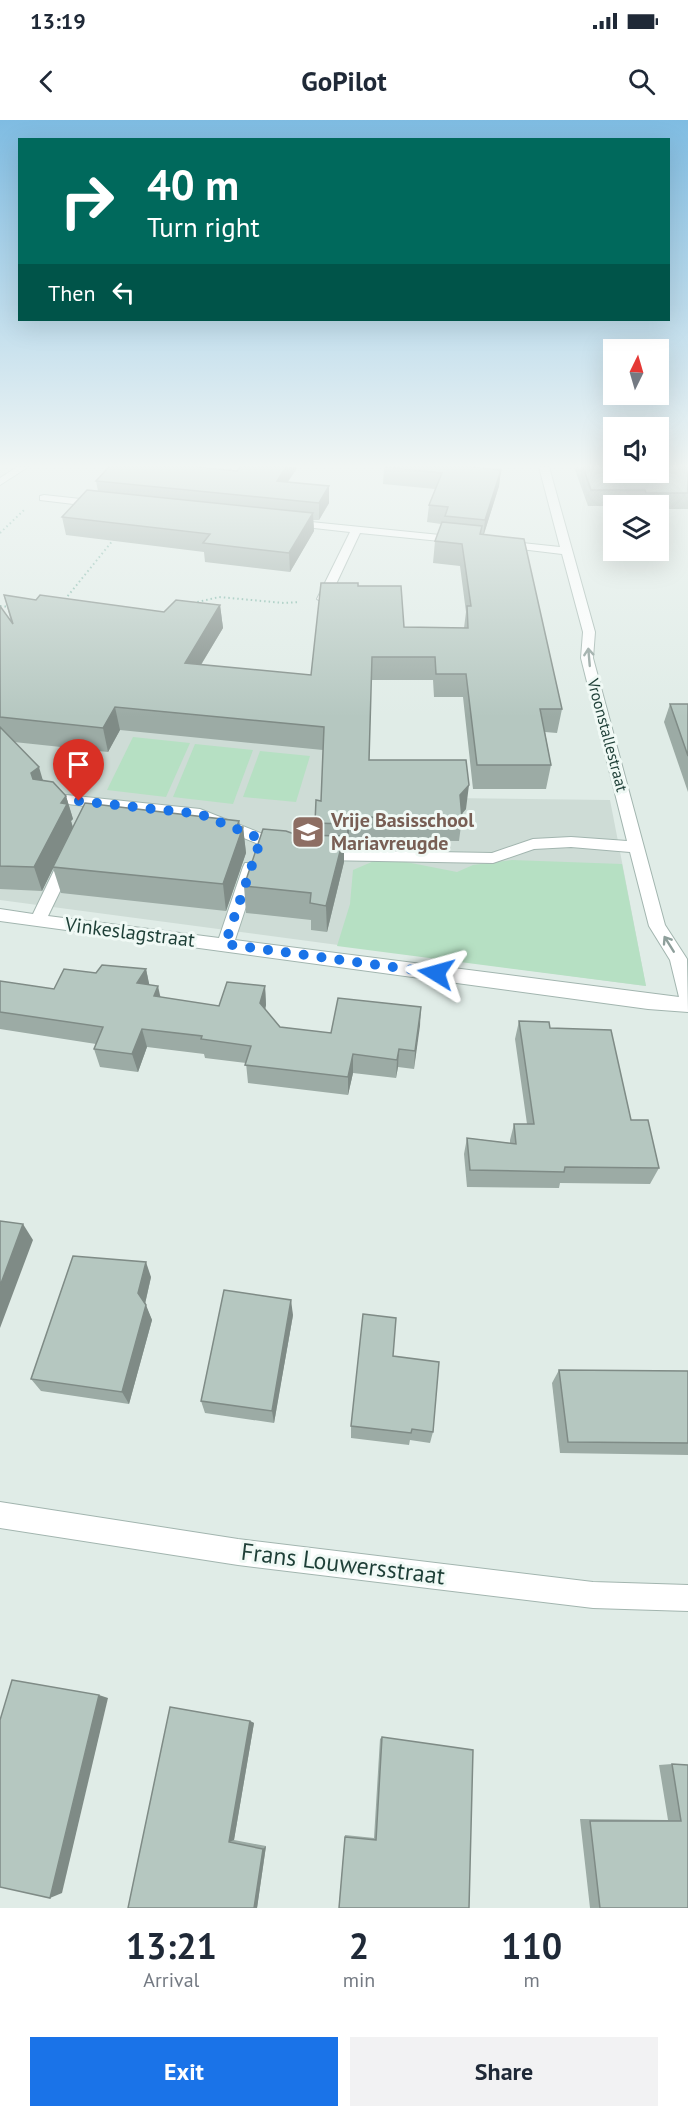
<!DOCTYPE html>
<html lang="en">
<head>
<meta charset="utf-8">
<style>
  :root { --surface:#fff; --page:#f2f2f3; --text:#1f2937; --muted:#747a83; --accent:#1a73e8 }
  body { margin:0; font-family:"PT Sans",sans-serif; background:var(--page); color:var(--text); height:100vh; display:flex; flex-direction:column; font-size:22px; white-space:nowrap }
  * { box-sizing:border-box; margin:0 }
  p { font-size:20px; color:var(--muted) }
  .icon { flex:none; width:33px; height:33px; fill:none; stroke:currentColor; stroke-width:2; stroke-linecap:round; stroke-linejoin:round }
  .map { position:relative; height:1788px; overflow:hidden }
  .drawer { display:flex; flex-direction:column; background:var(--surface); flex:1 }
  .drawer>* { flex:none }
  .guide { position:absolute; left:18px; top:18px; width:652px; height:183px; border-radius:0px; box-shadow:0 6px 24px #0002; background:#00695c; color:#fff; overflow:hidden }
  .needle { width:39px; rotate:5deg }
  .fabs { position:absolute; left:603px; top:219px; display:grid; gap:12px }
  .fabs a { display:grid; place-items:center; width:66px; height:66px; border-radius:0px; background:var(--surface); box-shadow:0 6px 24px #0002; font-size:30px }
  .pin { position:absolute; display:grid; place-items:center; width:51px; height:51px; color:#fff; margin:-62px -26px; border-radius:50% 50% 50% 0; rotate:-45deg; box-shadow:0 0 6px #0007 }
  .pin .icon { rotate:45deg }
  .me { position:absolute; width:66px; margin:-33px; rotate:278deg; stroke-linejoin:round; filter:drop-shadow(0 0 4px #0008) }
  .turn { display:flex; align-items:center; gap:21px; height:126px; padding:0 30px; font-size:27px }
  .turn .icon { width:78px; height:78px; stroke-width:2.5 }
  .turn b { display:block; font-size:42px; line-height:51px }
  .then { display:flex; align-items:center; height:57px; padding:0 30px; background:#0003; gap:12px; font-size:22px }
  .eta { display:flex; justify-content:space-evenly; align-items:center; height:102px; text-align:center }
  .eta b { font-size:36px; font-weight:700; line-height:42px }
  .action { display:flex; gap:12px; margin-top:auto; padding:12px 30px }
  .action a { flex:1; height:69px; border-radius:0px; background:var(--accent); color:#fff; font-size:24px; font-weight:700; line-height:69px; text-align:center }
  .action a+a { background:var(--page); color:var(--text) }
  .status { display:flex; justify-content:space-between; align-items:center; height:42px; padding:0 30px; background:var(--surface); direction:ltr }
  .status svg { height:16px; fill:currentColor }
  header { display:flex; justify-content:space-between; align-items:center; height:78px; padding:0 30px; background:var(--surface); font-size:27px; font-weight:700 }
  .map>svg:first-child { display:block }
  .built { fill:#cedcd6 }
  .green { fill:#b6e0c3 }
  .lines { fill:none; stroke-linecap:round; stroke-linejoin:round }
  .minor-casing { stroke:#a2b5af; stroke-width:2 }
  .path { stroke:#7cb4a5; stroke-width:2; stroke-dasharray:1.5 3; stroke-linecap:butt }
  .minor { fill:#fff; fill-rule:evenodd }
  .wall { fill:#9caba5 }
  .shaded-wall { fill:#7f8b86 }
  .building { fill:#b5c7c0; stroke:#7f8b86; stroke-width:1.5 }
  .oneway { stroke:#8e9f9b }
  .route { stroke:#1a73e8; stroke-width:10; stroke-dasharray:0 18 }
  .labels { text-anchor:middle; stroke-width:6; stroke-linejoin:round; paint-order:stroke }
  .far-street-label { font-size:16px; fill:#1e3f37; stroke:#f0f9f5 }
  .education-label { font-size:20px; font-weight:bold; fill:#785e54; stroke:#f0f9f5; text-anchor:start }
  .street-label { font-size:20px; fill:#1e3f37; stroke:#f0f9f5 }
  .near-street-label { font-size:24px; fill:#1e3f37; stroke:#f0f9f5 }
</style>
</head>
<body>
<div class="status"><b>13:19</b><svg viewBox="0 0 49 12"><path d="M0 12V9h3v3zM5 12V6h3v6zM10 12V3h3v9zM15 12V0h3v12zM26 1h20v11H26zM47 4h2v5h-2z"/></svg></div>
<header><svg class="icon" aria-label="back" viewBox="0 0 24 24"><path d="M15 5l-7 7 7 7"/></svg>GoPilot<svg class="icon" aria-label="search" viewBox="0 0 24 24"><circle cx="10" cy="10" r="6"/><path d="M15 15l6 6"/></svg></header>
<div class="map">
<svg width="688" height="1788" viewBox="0 0 688 1788">
  <rect width="100%" height="100%" fill="#e0ece7"/>
  <polygon class="built" points="0,557 370,591 369,677 610,680 646,866 0,780"/>
  <g class="green">
    <polygon points="133,617 190,623 166,677 107,670"/>
    <polygon points="195,624 253,630 233,684 173,677"/>
    <polygon points="260,631 310,636 296,682 243,677"/>
    <polygon points="512,740 622,744 646,866 337,826 350,784 353,750 374,741 406,742 457,752 473,745"/>
  </g>
  <g class="lines">
    <g class="minor-casing">
      <g id="minor">
        <polygon points="17,347 28,347 0,365 0,358"/>
        <polygon points="539,347 549,347 595,512 593,538 665,805 687,839 688,892 648,889 0,801 0,789 33,794 59,740 61,736 73,736 75,740 48,796 219,818 243,747 245,743 257,743 259,747 235,820 679,877 670,840 649,806 630,732 571,727 534,729 493,743 321,740 313,735 321,730 492,733 533,719 571,717 627,721 581,538 583,512 562,434 503,427 498,424 503,421 560,427"/>
        <polygon points="44,375 99,381 104,384 99,387 40,380 40,376"/>
        <polygon points="291,400 460,417 465,420 460,423 360,413 329,479 323,482 317,479 350,412 287,405 286,403"/>
        <polygon points="47,673 200,689 288,724 291,728 283,733 278,732 197,699 42,681 40,678 42,675"/>
        <polygon points="0,1382 238,1419 593,1462 688,1465 688,1491 593,1488 238,1445 0,1408"/>
      </g>
    </g>
    <g class="path">
      <polyline points="0,413 24,390"/>
      <polyline points="62,483 114,419"/>
      <polyline points="193,483 219,477 284,483 299,482"/>
      <polyline points="0,486 10,487"/>
    </g>
    <use href="#minor" class="minor"/>
  </g>
  <g class="wall">
    <polygon points="384,347 476,347 476,348 501,350 499,366 484,414 562,589 557,613 545,612 551,645 546,669 473,669 463,577 434,577 433,560 371,560 369,640 466,689 462,694 462,698 459,721 349,720 347,728 344,728 344,742 327,812 311,810 311,800 246,793 244,766 297,715 315,715 315,703 321,681 323,630 120,610 108,632 14,622 43,660 66,676 73,699 71,701 73,707 239,701 240,706 243,707 246,733 226,791 61,773 53,748 42,771 0,769 0,486 11,502 4,475 36,480 164,492 220,485 223,508 201,545 311,555 358,466 404,507 464,508 466,492 460,446 433,443 435,421 441,404 427,402 429,385 435,369 383,364"/>
    <polygon points="574,347 688,347 688,389 658,389 658,386 588,386"/>
    <polygon points="96,361 288,362 329,383 319,400 313,400 314,411 290,452 205,442 204,432 66,415 62,397 98,371"/>
    <polygon points="670,584 688,584 688,672 664,602"/>
    <polygon points="146,849 149,864 160,877 219,886 265,866 266,885 265,890 280,907 331,913 421,887 414,949 398,947 396,958 353,953 348,975 248,963 246,943 205,938 204,934 147,927 138,952 100,947 94,929 96,924 0,909 0,861 54,869 96,853"/>
    <polygon points="519,901 550,908 631,1000 659,1048 650,1064 560,1063 559,1068 467,1067 464,1034 467,1018 510,1023 510,1020 514,1004 527,1004 515,919"/>
    <polygon points="151,1157 145,1184 152,1200 129,1284 41,1271 31,1259"/>
    <polygon points="293,1195 274,1303 205,1293 201,1281"/>
    <polygon points="393,1236 433,1312 430,1323 410,1320 409,1325 351,1318 351,1306"/>
    <polygon points="559,1250 688,1251 688,1335 560,1333 552,1263"/>
    <polygon points="250,1601 254,1603 234,1720 266,1726 257,1788 128,1788"/>
    <polygon points="382,1617 469,1788 339,1788 345,1715 374,1718 380,1619"/>
    <polygon points="672,1644 688,1645 688,1788 590,1788 580,1699 668,1700 659,1645"/>
  </g>
  <g class="shaded-wall">
    <polygon points="286,347 298,347 277,378 277,361"/>
    <polygon points="501,350 499,366 483,417 485,400"/>
    <polygon points="329,366 329,383 319,400 319,383"/>
    <polygon points="313,393 314,411 290,452 289,433"/>
    <polygon points="220,485 223,508 188,566 185,543"/>
    <polygon points="115,587 120,610 108,632 103,608"/>
    <polygon points="39,647 46,671 38,677 31,653"/>
    <polygon points="469,665 466,689 458,698 460,675"/>
    <polygon points="66,676 73,699 71,701 73,708 42,771 34,747 61,683"/>
    <polygon points="349,697 349,720 347,728 347,704"/>
    <polygon points="239,701 241,715 243,707 246,733 226,791 223,764"/>
    <polygon points="344,716 344,742 327,812 326,786"/>
    <polygon points="146,849 150,868 137,863"/>
    <polygon points="158,866 162,884 154,876"/>
    <polygon points="265,866 266,885 262,902 260,883"/>
    <polygon points="421,887 420,906 414,949 415,931"/>
    <polygon points="142,909 147,927 138,952 132,934"/>
    <polygon points="399,929 398,947 396,958 397,940"/>
    <polygon points="353,934 353,953 348,975 348,957"/>
    <polygon points="23,1104 33,1120 0,1208 0,1166"/>
    <polygon points="146,1142 151,1157 144,1188 138,1173"/>
    <polygon points="291,1180 293,1195 274,1303 272,1291"/>
    <polygon points="146,1185 152,1200 129,1284 122,1272"/>
    <polygon points="99,1575 108,1578 62,1773 50,1778"/>
    <polygon points="250,1601 254,1603 234,1720 229,1722"/>
    <polygon points="266,1726 257,1788 254,1788 263,1729"/>
  </g>
  <g class="building">
    <polygon points="109,347 196,347 237,351 240,347 286,347 277,361 329,366 319,383 96,361"/>
    <polygon points="384,347 472,347 501,350 485,400 445,396 448,387 429,385 442,353"/>
    <polygon points="583,347 614,347 614,352 658,352 658,347 688,347 688,373 646,373 645,370 591,370"/>
    <polygon points="87,370 313,393 289,433 203,423 210,414 62,397"/>
    <polygon points="442,402 482,406 480,414 524,419 562,589 540,589 551,645 477,645 466,554 436,554 435,537 372,537 369,640 466,640 469,665 460,675 462,698 349,697 347,704 315,703 316,680 321,681 324,607 115,587 103,608 0,597 0,486 13,504 4,475 36,480 40,475 164,492 176,480 220,485 185,543 311,555 321,463 358,463 358,466 401,466 404,507 468,508 467,486 471,486 462,424 435,421"/>
    <polygon points="670,584 688,584 688,636"/>
    <polygon points="0,607 39,647 31,653 33,659 53,662 66,676 61,683 67,684 34,747 0,746"/>
    <polygon points="85,683 239,701 237,706 243,707 223,764 53,747"/>
    <polygon points="263,709 286,711 297,715 344,716 326,786 310,783 311,773 244,766"/>
    <polygon points="102,845 146,849 137,863 158,866 154,876 219,886 227,862 265,866 260,883 280,907 331,913 338,878 421,887 415,931 399,929 397,940 353,934 348,957 245,945 251,926 201,919 202,916 142,909 132,934 94,929 103,907 0,892 0,861 54,869 64,849 96,853"/>
    <polygon points="519,901 549,902 550,908 611,910 631,1000 648,1000 659,1048 565,1047 564,1052 470,1050 467,1018 516,1024 514,1004 534,1004"/>
    <polygon points="0,1101 23,1104 0,1166"/>
    <polygon points="73,1136 146,1142 138,1173 146,1185 122,1272 31,1259"/>
    <polygon points="224,1170 291,1180 272,1291 201,1281"/>
    <polygon points="363,1194 396,1198 393,1236 439,1242 433,1312 412,1309 411,1313 351,1306"/>
    <polygon points="559,1250 688,1251 688,1323 568,1322"/>
    <polygon points="12,1560 99,1575 50,1778 0,1767 0,1600"/>
    <polygon points="170,1587 250,1601 229,1722 263,1729 254,1788 128,1788"/>
    <polygon points="382,1617 473,1630 469,1788 339,1788 345,1717 376,1720"/>
    <polygon points="672,1644 688,1645 688,1788 600,1788 590,1701 681,1701"/>
  </g>
  <defs><path id="oneway-shaft" d="M-6 0H5M1.5-3L5.5 0L1.5 3" fill="none" stroke-width="1.6" stroke-linecap="round" stroke-linejoin="round" transform="scale(1.5)"/></defs>
  <g class="oneway">
    <use href="#oneway-shaft" transform="translate(589 537) rotate(-95)"/>
    <use href="#oneway-shaft" transform="translate(669 824) rotate(-122)"/>
  </g>
  <linearGradient id="sky" x2="0" y2="1"><stop stop-color="#7fbce2"/><stop offset="0.58" stop-color="#f1f6f4"/><stop offset="1" stop-color="#f1f6f4" stop-opacity="0"/></linearGradient>
  <rect width="688" height="597" fill="url(#sky)"/>
  <g class="lines">
    <polyline class="route" points="79,681 200,694 261,719 225,824 436,853"/>
  </g>
  <defs>
    <g id="school-square" transform="scale(1.725)"><rect x="-9" y="-9" width="18" height="18" rx="4" fill="#8d6e63" stroke="#f0f9f5"/><path d="M0-5L7-2L0 1L-7-2ZM-4 1L0 2.5L4 1V4Q0 6-4 4Z" fill="#fff"/></g>
  </defs>
  <g fill-rule="evenodd">
    <use href="#school-square" x="308" y="712"/>
  </g>
  <g class="labels">
    <g class="far-street-label">
      <text transform="translate(608 615) rotate(75)" y="6">Vroonstallestraat</text>
    </g>
    <g class="education-label">
      <text x="331" y="707">Vrije Basisschool<tspan x="331" dy="23">Mariavreugde</tspan></text>
    </g>
    <g class="street-label">
      <text transform="translate(130 812) rotate(7)" y="7">Vinkeslagstraat</text>
    </g>
    <g class="near-street-label">
      <text transform="translate(343 1444) rotate(7)" y="8">Frans Louwersstraat</text>
    </g>
  </g>
</svg>
<div class="fabs">
<a><svg class="needle" viewBox="-14 -14 28 28"><path d="M0-13l5 13h-10z" fill="#e53935"/><path d="M0 13l5-13h-10z" fill="#747a83"/></svg></a>
<a><svg class="icon" aria-label="sound" viewBox="0 0 24 24"><path d="M4 9h4l5-4v14l-5-4H4zM17 9q2 3 0 6"/></svg></a>
<a><svg class="icon" aria-label="layers" viewBox="0 0 24 24"><path d="M12 4l9 5-9 5-9-5zM3 14l9 5 9-5"/></svg></a>
</div>
<div class="pin" style="left:79px;top:681px;background:#d93025"><svg class="icon" aria-label="arrive" viewBox="0 0 24 24"><path d="M6 21V4h12l-3 4 3 4H6"/></svg></div>
<svg class="me" style="left:436px;top:853px" viewBox="-20 -20 40 40"><path d="M0-17L14 15 0 8-14 15z" fill="#1a73e8" stroke="#fff" stroke-width="4"/></svg>
<div class="guide">
<div class="turn"><svg class="icon" aria-label="right" viewBox="0 0 24 24"><path d="M7 20v-9h11M14 6l5 5-5 5"/></svg><div><b>40 m</b>Turn right</div></div>
<div class="then">Then<svg class="icon" aria-label="left" viewBox="0 0 24 24"><path d="M17 20v-9H6M10 6l-5 5 5 5"/></svg></div>
</div>
</div>
<section class="drawer">
<div class="eta">
<div><b>13:21</b><p>Arrival</p></div>
<div><b>2</b><p>min</p></div>
<div><b>110</b><p>m</p></div>
</div>
<div class="action"><a>Exit</a><a>Share</a></div>
</section>
</body>
</html>
